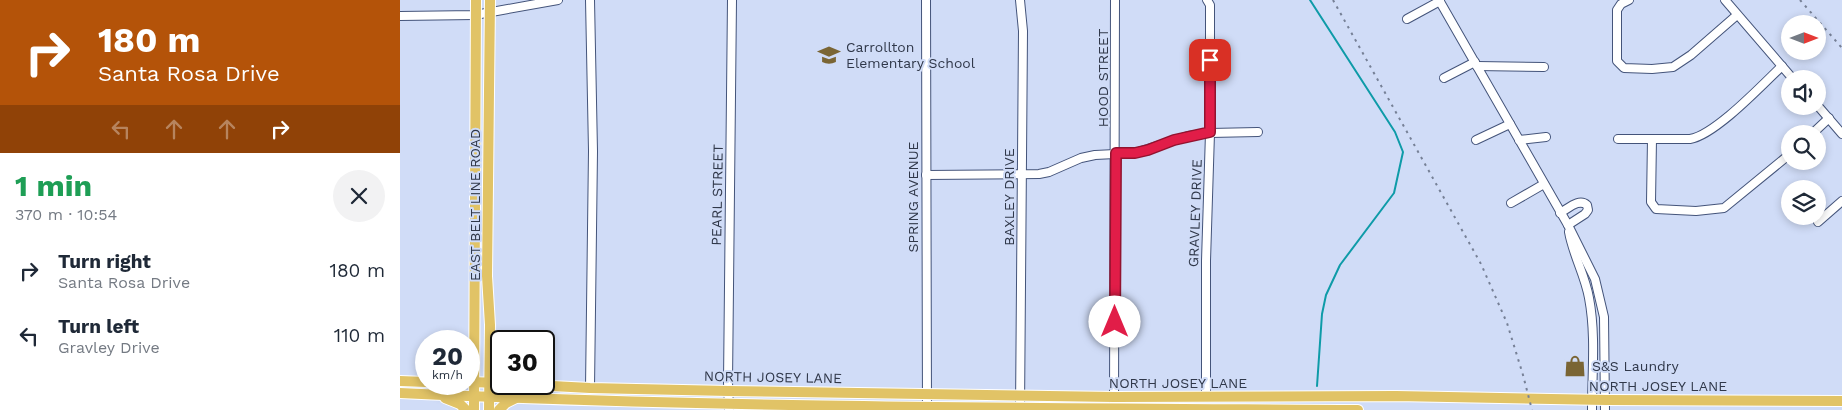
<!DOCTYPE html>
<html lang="en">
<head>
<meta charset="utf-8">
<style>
  :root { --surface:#fff; --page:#f2f2f3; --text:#1f2937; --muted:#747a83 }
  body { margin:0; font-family:"Work Sans",sans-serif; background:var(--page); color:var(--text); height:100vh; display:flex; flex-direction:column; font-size:19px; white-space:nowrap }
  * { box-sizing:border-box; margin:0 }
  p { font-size:16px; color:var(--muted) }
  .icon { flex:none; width:28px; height:28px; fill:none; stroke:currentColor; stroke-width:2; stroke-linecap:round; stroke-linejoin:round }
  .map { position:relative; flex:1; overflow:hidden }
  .drawer { display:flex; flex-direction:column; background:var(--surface); width:400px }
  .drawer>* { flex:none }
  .hud { background:#b45309; color:#fff; overflow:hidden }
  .needle { width:32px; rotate:90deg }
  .fabs { position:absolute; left:1381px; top:15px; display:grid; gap:10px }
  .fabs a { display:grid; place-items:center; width:45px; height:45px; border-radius:50%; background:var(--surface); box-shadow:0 2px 8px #0003; font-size:25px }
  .speed { position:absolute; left:15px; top:330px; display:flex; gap:10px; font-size:25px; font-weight:700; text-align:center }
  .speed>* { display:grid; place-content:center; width:65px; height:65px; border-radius:50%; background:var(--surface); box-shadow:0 2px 8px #0003; line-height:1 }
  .speed small { font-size:12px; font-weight:400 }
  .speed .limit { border:2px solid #111; border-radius:8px; background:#fff; color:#111 }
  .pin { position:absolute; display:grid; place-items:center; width:42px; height:42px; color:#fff; margin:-21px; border-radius:10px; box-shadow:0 2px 8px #0006 }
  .me { position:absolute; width:55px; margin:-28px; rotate:0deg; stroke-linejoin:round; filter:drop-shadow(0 0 4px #0008) }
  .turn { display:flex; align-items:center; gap:18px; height:105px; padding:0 15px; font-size:22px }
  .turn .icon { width:65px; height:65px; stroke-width:2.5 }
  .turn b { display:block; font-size:35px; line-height:42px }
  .lanes { display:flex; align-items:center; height:48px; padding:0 15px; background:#0003; justify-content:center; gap:25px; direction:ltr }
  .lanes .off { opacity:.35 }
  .round { display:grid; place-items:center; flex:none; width:52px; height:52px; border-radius:26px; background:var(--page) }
  .head { display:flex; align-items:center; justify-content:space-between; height:85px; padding:0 15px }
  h1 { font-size:30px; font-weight:700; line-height:38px; color:#1e9e55 }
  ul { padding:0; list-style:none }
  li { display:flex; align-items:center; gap:15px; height:65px; padding:0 15px }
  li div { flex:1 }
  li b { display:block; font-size:19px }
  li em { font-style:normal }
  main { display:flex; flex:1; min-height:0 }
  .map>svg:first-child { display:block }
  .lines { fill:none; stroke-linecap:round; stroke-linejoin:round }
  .stream { stroke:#0e9ba8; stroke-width:2 }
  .minor-casing { stroke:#44547a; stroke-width:10 }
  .major-casing { stroke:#fff; stroke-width:12 }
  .minor { stroke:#fff; stroke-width:8 }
  .major { stroke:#e1c366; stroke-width:10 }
  .rail { stroke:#768096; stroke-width:2; stroke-dasharray:2.5 5; stroke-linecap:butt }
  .route-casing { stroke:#92132f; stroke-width:12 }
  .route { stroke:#e11d48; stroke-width:9 }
  .labels { text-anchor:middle; stroke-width:4; stroke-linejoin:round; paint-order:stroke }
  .poi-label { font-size:14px; fill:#30384a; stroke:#d0dcf7; text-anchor:start }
  .street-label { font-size:14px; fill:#30384a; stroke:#d0dcf7 }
</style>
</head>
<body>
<main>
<section class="drawer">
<div class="hud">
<div class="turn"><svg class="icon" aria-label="right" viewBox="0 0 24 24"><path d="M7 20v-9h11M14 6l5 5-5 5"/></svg><div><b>180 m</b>Santa Rosa Drive</div></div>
<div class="lanes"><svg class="icon off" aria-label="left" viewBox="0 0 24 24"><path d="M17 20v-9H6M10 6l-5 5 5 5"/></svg><svg class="icon off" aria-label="ahead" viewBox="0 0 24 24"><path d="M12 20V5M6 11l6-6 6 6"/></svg><svg class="icon off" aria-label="ahead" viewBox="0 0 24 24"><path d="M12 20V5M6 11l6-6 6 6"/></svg><svg class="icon" aria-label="right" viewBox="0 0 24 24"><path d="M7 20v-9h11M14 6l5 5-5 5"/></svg></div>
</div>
<div class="head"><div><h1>1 min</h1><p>370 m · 10:54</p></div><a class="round"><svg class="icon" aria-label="close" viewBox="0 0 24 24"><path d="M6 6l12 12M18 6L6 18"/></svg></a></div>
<ul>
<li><svg class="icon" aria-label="right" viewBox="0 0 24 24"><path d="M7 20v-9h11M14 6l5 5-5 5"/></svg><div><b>Turn right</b><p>Santa Rosa Drive</p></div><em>180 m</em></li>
<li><svg class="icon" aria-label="left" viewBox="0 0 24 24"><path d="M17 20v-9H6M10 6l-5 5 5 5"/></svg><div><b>Turn left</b><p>Gravley Drive</p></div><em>110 m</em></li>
</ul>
</section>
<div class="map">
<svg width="1442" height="410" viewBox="0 0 1442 410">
  <rect width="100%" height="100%" fill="#d0dcf7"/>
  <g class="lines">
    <polyline class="stream" points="910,0 995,132 1003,152 994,193 940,265 926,295 922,314 917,386"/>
    <g class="minor-casing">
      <g id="minor">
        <polyline points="526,0 527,410"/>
        <polyline points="620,0 623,31 620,410"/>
        <polyline points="1039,0 1168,225 1195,279 1204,317 1205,410"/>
        <polyline points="1229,0 1221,4 1217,10 1217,61 1224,68 1252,69 1273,67 1291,55 1337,15"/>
        <polyline points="1325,0 1393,79"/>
        <polyline points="0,16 75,15 158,0"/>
        <polyline points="1007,19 1040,1"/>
        <polyline points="1077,66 1144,67"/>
        <polyline points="1044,78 1075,62"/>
        <polyline points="1418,106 1442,134"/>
        <polyline points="1412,134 1429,118"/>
        <path d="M 1218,139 L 1290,139 C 1315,135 1362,85 1382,66"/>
        <polyline points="1252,139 1251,202 1256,209 1296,211 1324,208 1390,154"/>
        <polyline points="1076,140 1110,124"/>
        <polyline points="1119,140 1146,137"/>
        <polyline points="526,175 639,174 649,172 681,158 695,155 735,153 788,136 810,133 858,132"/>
        <polyline points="1111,203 1144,184"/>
        <path d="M 1160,213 C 1169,208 1179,198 1187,205 L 1188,210 L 1185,214 L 1168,225"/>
        <polyline points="1418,222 1442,201"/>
        <path d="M 1169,232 C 1173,255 1185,275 1189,298 C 1196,335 1192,373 1192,410"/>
        <polyline points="190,388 193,151 190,0"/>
        <polyline points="806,397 806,261 810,133 810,5 807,0"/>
        <polyline points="329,410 328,382 332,0"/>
        <polyline points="714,410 715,0"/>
      </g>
    </g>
    <g class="major-casing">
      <g id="major">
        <polyline points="91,351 101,369"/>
        <polyline points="0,381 26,382"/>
        <polyline points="69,382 101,383"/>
        <polyline points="114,384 190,388 328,391 714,397 996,396 1206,400 1442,401"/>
        <path d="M 0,393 C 319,408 639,408 958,410"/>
        <polyline points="45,398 60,404 66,410"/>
        <polyline points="74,410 76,0"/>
        <polyline points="89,410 90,325 87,276 90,0"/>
        <polyline points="99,410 106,403 116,398"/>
      </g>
    </g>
    <use href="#minor" class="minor"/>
    <use href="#major" class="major"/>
    <g class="rail">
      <polyline points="933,0 1081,264 1107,323 1123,375 1132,410"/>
      <polyline points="1400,0 1442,48"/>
    </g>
  </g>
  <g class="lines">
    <g class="route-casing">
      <polyline id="route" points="715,322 716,153 735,153 748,150 774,140 810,132 810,60"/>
    </g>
    <use href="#route" class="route"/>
  </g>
  <defs>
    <g id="school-bare" transform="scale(1.725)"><path d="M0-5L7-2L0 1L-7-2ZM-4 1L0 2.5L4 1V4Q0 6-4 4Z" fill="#7a6534" stroke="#d0dcf7" stroke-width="2.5" paint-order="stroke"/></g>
    <g id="shop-bare" transform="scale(1.725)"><path d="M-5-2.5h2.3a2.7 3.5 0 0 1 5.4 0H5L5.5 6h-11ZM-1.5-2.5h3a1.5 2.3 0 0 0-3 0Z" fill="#7a6534" stroke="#d0dcf7" stroke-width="2.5" paint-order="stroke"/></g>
  </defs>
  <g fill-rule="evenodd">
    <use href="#school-bare" x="429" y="55"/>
    <use href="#shop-bare" x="1175" y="366"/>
  </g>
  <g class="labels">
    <g class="poi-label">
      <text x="446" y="52">Carrollton<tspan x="446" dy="16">Elementary School</tspan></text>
      <text x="1192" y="371">S&amp;S Laundry</text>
    </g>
    <g class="street-label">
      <text transform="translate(703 78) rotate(-90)" y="5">HOOD STREET</text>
      <text transform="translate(317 195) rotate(-89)" y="5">PEARL STREET</text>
      <text transform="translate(513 197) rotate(-90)" y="5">SPRING AVENUE</text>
      <text transform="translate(609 197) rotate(-90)" y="5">BAXLEY DRIVE</text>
      <text transform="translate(75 205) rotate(-90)" y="5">EAST BELT LINE ROAD</text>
      <text transform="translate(795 213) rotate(-88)" y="5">GRAVLEY DRIVE</text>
      <text transform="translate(373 377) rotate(1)" y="5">NORTH JOSEY LANE</text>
      <text x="778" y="388">NORTH JOSEY LANE</text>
      <text x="1258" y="391">NORTH JOSEY LANE</text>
    </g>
  </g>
</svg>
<div class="fabs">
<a><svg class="needle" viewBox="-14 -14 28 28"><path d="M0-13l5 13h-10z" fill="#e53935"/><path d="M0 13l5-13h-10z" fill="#747a83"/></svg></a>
<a><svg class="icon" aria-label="sound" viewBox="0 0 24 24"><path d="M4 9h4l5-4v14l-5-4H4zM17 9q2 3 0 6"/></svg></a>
<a><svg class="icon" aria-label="search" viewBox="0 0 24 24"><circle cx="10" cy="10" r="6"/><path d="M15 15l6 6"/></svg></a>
<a><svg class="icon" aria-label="layers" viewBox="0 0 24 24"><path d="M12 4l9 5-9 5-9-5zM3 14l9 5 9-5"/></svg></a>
</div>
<div class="speed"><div>20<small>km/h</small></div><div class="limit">30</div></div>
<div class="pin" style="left:810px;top:60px;background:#d93025"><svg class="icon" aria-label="arrive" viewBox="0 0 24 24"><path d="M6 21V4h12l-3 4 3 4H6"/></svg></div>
<svg class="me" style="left:715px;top:322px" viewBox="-20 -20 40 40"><circle r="19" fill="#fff"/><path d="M0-13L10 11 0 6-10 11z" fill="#e11d48"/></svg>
</div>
</main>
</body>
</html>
